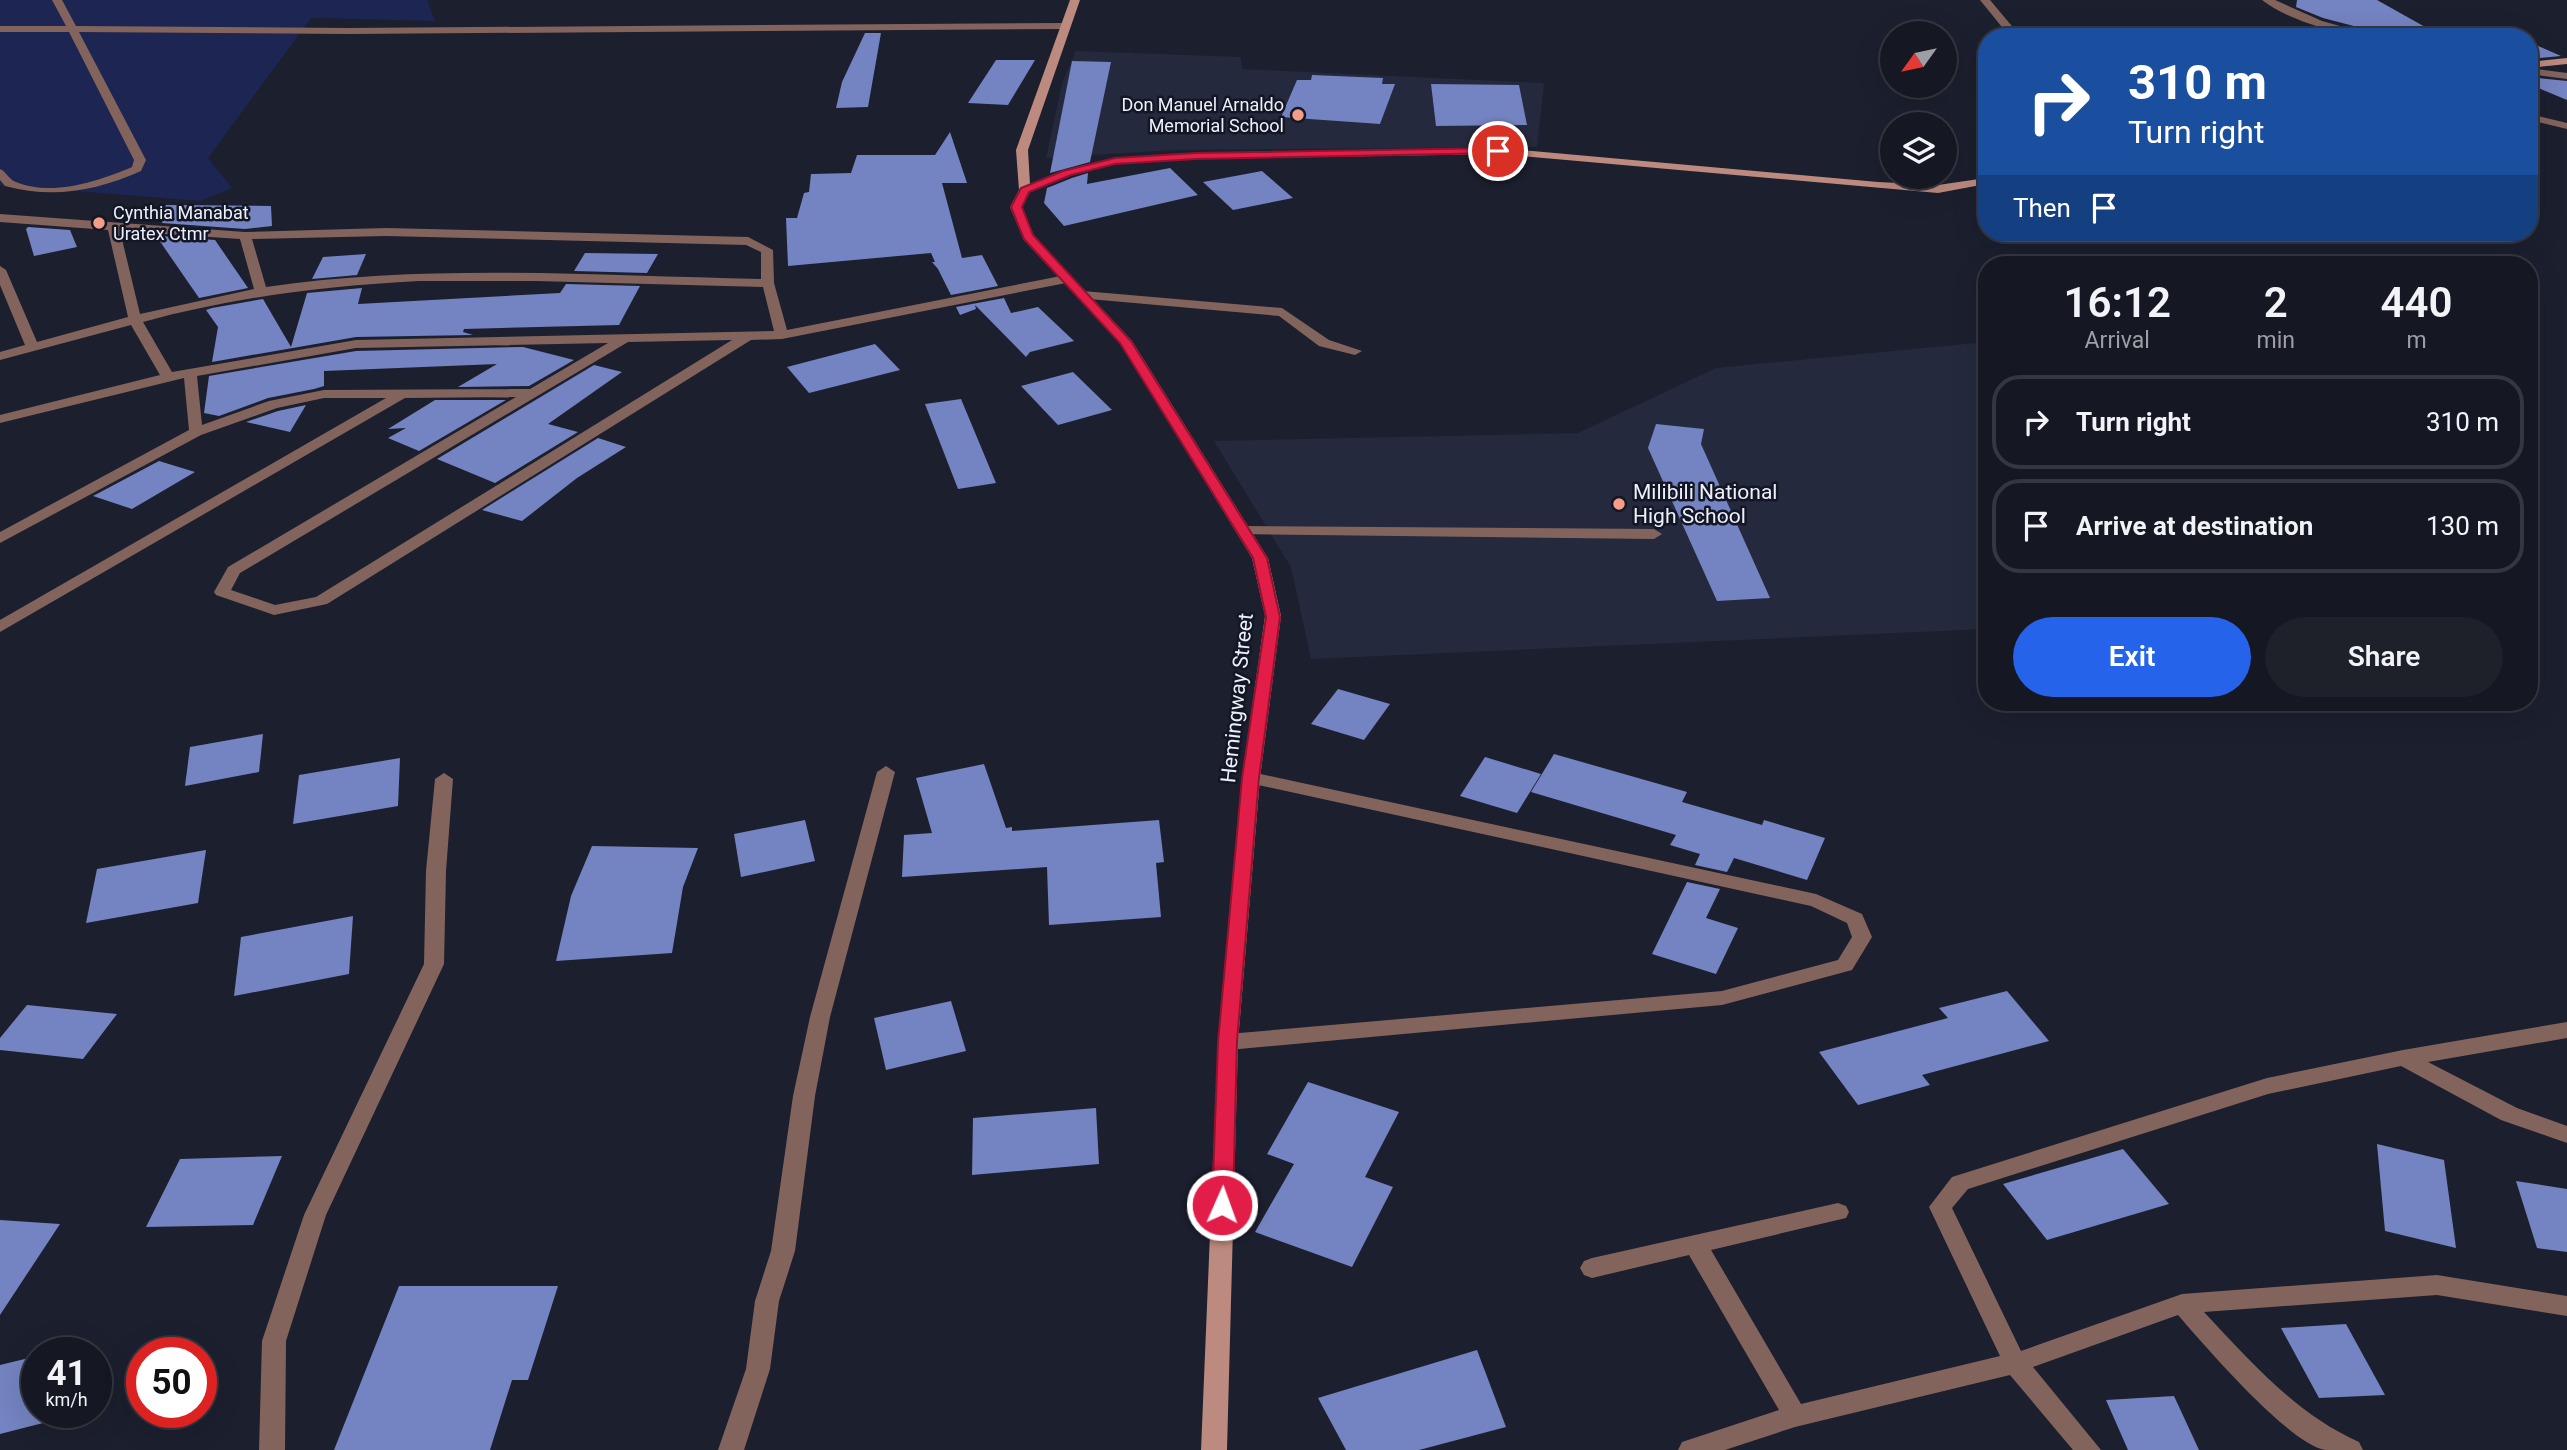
<!DOCTYPE html>
<html lang="en">
<head>
<meta charset="utf-8">
<style>
  :root { --surface:#151722; --page:#1e202a; --text:#f1f3f6; --muted:#9d9fa5; --line:#343640; --accent:#2563eb }
  body { margin:0; font-family:Roboto,sans-serif; background:var(--page); color:var(--text); height:100vh; display:flex; flex-direction:column; font-size:26px; white-space:nowrap }
  * { box-sizing:border-box; margin:0 }
  p { font-size:23px; color:var(--muted) }
  .icon { flex:none; width:38px; height:38px; fill:none; stroke:currentColor; stroke-width:2; stroke-linecap:round; stroke-linejoin:round }
  .map { position:relative; flex:1; overflow:hidden }
  .panel { position:absolute; left:1978px; top:256px; width:560px; height:455px; display:flex; flex-direction:column; background:var(--surface); border-radius:28px; box-shadow:0 7px 28px #0002,0 0 0 2px var(--line) }
  .panel>* { flex:none }
  .banner { position:absolute; left:1978px; top:28px; width:560px; height:214px; border-radius:28px; box-shadow:0 7px 28px #0002,0 0 0 2px var(--line); background:#1a4fa0; color:#fff; overflow:hidden }
  .needle { width:46px; rotate:237deg }
  .tools { position:absolute; left:1880px; top:21px; display:grid; gap:14px }
  .tools a { display:grid; place-items:center; width:77px; height:77px; border-radius:50%; background:var(--surface); box-shadow:0 7px 28px #0002,0 0 0 2px var(--line); font-size:35px }
  .speed { position:absolute; left:21px; top:1337px; display:flex; gap:14px; font-size:35px; font-weight:700; text-align:center }
  .speed>* { display:grid; place-content:center; width:91px; height:91px; border-radius:50%; background:var(--surface); box-shadow:0 7px 28px #0002,0 0 0 2px var(--line); line-height:1 }
  .speed small { font-size:18px; font-weight:400 }
  .speed .limit { border:10px solid #d22; background:#fff; color:#111 }
  .pin { position:absolute; display:grid; place-items:center; width:60px; height:60px; color:#fff; margin:-30px; border:4px solid #fff; border-radius:50%; box-shadow:0 2px 7px #0007 }
  .me { position:absolute; width:77px; margin:-38px; rotate:2deg; stroke-linejoin:round; filter:drop-shadow(0 0 5px #0008) }
  .turn { display:flex; align-items:center; gap:24px; height:147px; padding:0 35px; font-size:32px }
  .turn .icon { width:91px; height:91px; stroke-width:2.5 }
  .turn b { display:block; font-size:49px; line-height:60px }
  .then { display:flex; align-items:center; height:66px; padding:0 35px; background:#0003; gap:14px; font-size:26px }
  .eta { display:flex; justify-content:space-evenly; align-items:center; height:119px; text-align:center }
  .eta b { font-size:42px; font-weight:600; line-height:49px }
  .button { display:flex; gap:14px; margin-top:auto; padding:14px 35px }
  .button a { flex:1; height:80px; border-radius:42px; background:var(--accent); color:#fff; font-size:28px; font-weight:600; line-height:80px; text-align:center }
  .button a+a { background:var(--page); color:var(--text) }
  ul { padding:0; list-style:none }
  li { display:flex; align-items:center; gap:21px; height:94px; margin:0 14px 10px; padding:0 21px; border:4px solid var(--line); border-radius:28px }
  li div { flex:1 }
  li b { display:block; font-size:26px }
  li em { font-style:normal }
  .map>svg:first-child { display:block }
  .built { fill:#24293d }
  .green { fill:#1d2552 }
  .building { fill:#7483c1 }
  .lines { fill:none; stroke-linecap:round; stroke-linejoin:round }
  .lane { fill:#83645c; fill-rule:evenodd }
  .street { fill:#83645c; fill-rule:evenodd }
  .secondary { fill:#bc8a7e; fill-rule:evenodd }
  .route { fill:#e11d48; stroke:#92132f; stroke-width:2 }
  .poi-dot { fill:#f49e89; stroke:#131624; stroke-width:2.5 }
  .labels { text-anchor:middle; stroke-width:5; stroke-linejoin:round; paint-order:stroke }
  .far-poi-label { font-size:18px; fill:#edf0fa; stroke:#131624; text-anchor:end }
  .poi-label { font-size:21px; fill:#edf0fa; stroke:#131624; text-anchor:start }
  .street-label { font-size:21px; fill:#edf0fa; stroke:#131624 }
</style>
</head>
<body>
<div class="map">
<svg width="2567" height="1450" viewBox="0 0 2567 1450">
  <rect width="100%" height="100%" fill="#1c1f2e"/>
  <g class="built">
    <polygon points="1076,51 1241,57 1242,69 1544,83 1537,147 1172,150 1046,158 1063,80"/>
    <polygon points="1986,342 1986,629 1311,659 1291,567 1214,441 1578,433 1716,368"/>
  </g>
  <polygon class="green" points="0,0 427,0 435,21 311,18 208,158 232,188 201,201 0,185"/>
  <g class="building">
    <polygon points="2297,0 2377,0 2443,37 2396,37 2323,18 2296,7"/>
    <polygon points="865,33 881,33 868,107 836,108 842,82"/>
    <polygon points="2529,42 2561,56 2529,59"/>
    <polygon points="996,60 1035,60 1008,105 968,103"/>
    <polygon points="1072,61 1111,62 1090,162 1050,173"/>
    <polygon points="1312,75 1383,78 1382,84 1395,84 1380,124 1281,117 1297,80 1311,80"/>
    <polygon points="2529,77 2567,81 2567,100 2529,84"/>
    <polygon points="1431,84 1519,85 1527,125 1436,126"/>
    <polygon points="950,132 967,183 942,183 962,258 982,255 998,286 951,295 938,269 932,262 935,262 931,253 788,266 786,218 797,218 804,193 809,192 811,174 851,173 857,155 935,155"/>
    <polygon points="1170,168 1198,195 1064,226 1044,203 1047,188 1072,178 1088,173 1087,184"/>
    <polygon points="1262,171 1293,198 1233,210 1203,182"/>
    <polygon points="166,205 271,206 272,226 245,229 162,223"/>
    <polygon points="28,227 70,230 77,247 34,256 26,229"/>
    <polygon points="160,236 215,240 248,288 199,298 159,240"/>
    <polygon points="585,253 658,254 647,273 574,271"/>
    <polygon points="366,254 357,275 312,279 323,257"/>
    <polygon points="566,284 640,286 619,325 464,329 463,332 473,335 356,337 212,362 218,327 206,310 212,308 263,299 291,347 307,293 362,288 358,304 560,293"/>
    <polygon points="1004,298 1011,313 1038,307 1074,341 1030,352 1026,357 975,305 976,309 960,315 956,307"/>
    <polygon points="875,344 900,370 809,393 787,367"/>
    <polygon points="523,347 574,360 529,386 458,387 497,364 324,371 324,386 314,389 268,398 219,416 204,413 209,376 356,351"/>
    <polygon points="594,365 622,372 548,424 578,432 495,483 437,459"/>
    <polygon points="1073,372 1112,410 1058,425 1021,386"/>
    <polygon points="961,399 996,483 958,489 925,404"/>
    <polygon points="435,400 506,400 419,451 388,438 406,428 388,429"/>
    <polygon points="306,405 290,432 246,422 278,411"/>
    <polygon points="1656,424 1704,429 1701,444 1770,598 1717,601 1648,448"/>
    <polygon points="598,438 626,447 577,478 522,521 482,510"/>
    <polygon points="159,461 195,472 132,509 93,496"/>
    <polygon points="1338,689 1390,704 1364,740 1311,724"/>
    <polygon points="263,734 259,772 185,786 190,747"/>
    <polygon points="1554,754 1687,792 1682,802 1762,825 1764,820 1825,838 1807,880 1734,858 1727,872 1695,865 1700,854 1670,845 1676,835 1531,792"/>
    <polygon points="1485,757 1541,774 1517,813 1460,796"/>
    <polygon points="400,758 398,806 293,824 299,775"/>
    <polygon points="984,764 1006,828 1012,827 1012,831 1159,820 1164,862 1156,863 1161,917 1049,925 1047,867 902,877 904,835 932,833 916,778"/>
    <polygon points="805,820 815,861 741,877 734,834"/>
    <polygon points="592,846 698,848 683,887 672,953 556,961 571,896"/>
    <polygon points="206,850 198,903 86,923 97,869"/>
    <polygon points="1687,882 1720,889 1706,918 1738,928 1716,974 1652,954"/>
    <polygon points="353,916 349,974 234,996 241,937"/>
    <polygon points="2007,991 2049,1041 1922,1075 1930,1085 1858,1105 1819,1052 1948,1018 1939,1008"/>
    <polygon points="951,1001 966,1051 886,1070 874,1018"/>
    <polygon points="27,1005 117,1014 83,1059 0,1050 0,1038"/>
    <polygon points="1308,1082 1399,1112 1365,1177 1393,1187 1352,1267 1255,1232 1294,1164 1267,1154"/>
    <polygon points="1096,1108 1099,1164 972,1175 973,1118"/>
    <polygon points="2377,1144 2444,1160 2456,1248 2385,1231"/>
    <polygon points="2123,1149 2169,1204 2047,1240 2003,1184"/>
    <polygon points="282,1156 253,1225 146,1227 180,1159"/>
    <polygon points="2516,1181 2567,1189 2567,1252 2537,1248"/>
    <polygon points="0,1220 60,1224 0,1315"/>
    <polygon points="399,1286 558,1286 528,1380 512,1380 490,1450 334,1450"/>
    <polygon points="2346,1324 2385,1395 2319,1398 2281,1328"/>
    <polygon points="1477,1350 1506,1427 1419,1450 1346,1450 1318,1398"/>
    <polygon points="37,1356 37,1412 45,1412 43,1423 0,1434 0,1365"/>
    <polygon points="2174,1396 2199,1450 2128,1450 2106,1400"/>
  </g>
  <g class="lines">
    <polygon class="lane" points="1243,526 1654,529 1662,534 1654,539 1238,534 1235,531"/>
    <g class="street">
      <path d="M 52,0 L 62,0 L 76,26 L 348,28 L 1065,23 L 1070,26 L 1065,29 L 348,34 L 79,32 L 146,160 L 141,171 C 96,191 53,199 5,186 L 0,180 L 0,169 C 7,172 9,180 16,182 C 52,197 99,181 132,167 L 134,160 L 69,32 L 0,32 L 0,26 L 66,26 Z"/>
      <polygon points="1980,0 1990,0 2021,37 2010,37"/>
      <path d="M 2262,0 L 2275,0 L 2322,21 L 2379,37 C 2344,37 2289,21 2262,0 Z"/>
      <polygon points="2529,68 2567,73 2567,79 2529,74"/>
      <polygon points="2529,114 2567,123 2567,129 2529,120"/>
      <path d="M 0,214 L 245,232 L 386,228 L 748,237 L 773,250 L 774,283 L 787,330 L 1066,275 L 1072,279 L 1066,283 L 782,339 L 751,340 L 327,604 L 274,615 L 216,595 L 214,592 L 228,567 L 516,397 L 405,398 L 0,632 L 0,620 L 386,398 L 324,398 L 277,408 L 201,435 L 0,543 L 0,532 L 189,430 L 184,378 L 0,423 L 0,415 L 160,375 L 131,325 L 0,360 L 0,352 L 25,345 L 0,285 L 0,266 L 6,270 L 37,342 L 128,317 L 108,230 L 0,222 ZM 120,231 L 240,239 L 254,289 L 140,314 ZM 386,236 L 746,245 L 761,252 L 761,279 C 597,276 430,263 266,287 L 252,239 ZM 419,281 L 536,281 L 763,287 L 774,331 L 356,340 L 172,372 L 143,322 C 234,297 324,286 419,281 ZM 732,340 L 316,597 L 275,605 L 231,590 L 240,573 L 628,342 ZM 608,343 L 530,389 L 324,390 L 269,401 L 202,425 L 197,376 L 356,348 Z"/>
      <polygon points="1083,291 1282,308 1329,340 1362,351 1355,355 1319,346 1279,316 1078,298 1077,295"/>
      <polygon points="886,766 895,772 830,1017 815,1096 795,1251 779,1301 770,1369 744,1450 718,1450 746,1369 755,1301 771,1251 793,1096 810,1017 877,772"/>
      <polygon points="1251,772 1816,894 1862,914 1872,937 1852,970 1722,1005 1228,1050 1221,1047 1218,1042 1221,1037 1228,1034 1722,991 1838,960 1852,937 1847,923 1811,906 1245,782 1242,778 1245,774"/>
      <polygon points="444,773 453,779 446,871 444,964 326,1215 286,1341 285,1450 259,1450 262,1341 304,1215 424,964 426,871 435,779"/>
      <path d="M 2567,1022 L 2567,1038 L 2428,1062 L 2517,1108 L 2567,1126 L 2567,1143 L 2501,1120 L 2401,1066 L 2268,1094 L 1968,1189 L 1952,1208 L 2021,1351 L 2182,1294 L 2437,1275 L 2567,1296 L 2567,1316 L 2437,1295 L 2204,1312 C 2251,1362 2296,1414 2359,1442 L 2363,1450 C 2351,1450 2336,1450 2325,1450 C 2289,1444 2204,1345 2178,1315 L 2033,1367 L 2101,1450 L 2073,1450 L 2010,1375 L 1795,1427 L 1725,1450 L 1678,1450 L 1682,1442 L 1779,1410 L 1689,1255 L 1592,1278 L 1584,1275 L 1580,1268 L 1584,1261 L 1592,1258 L 1838,1203 L 1846,1206 L 1849,1212 L 1846,1218 L 1711,1250 L 1801,1404 L 2000,1356 L 1929,1207 L 1952,1177 L 2267,1078 L 2403,1050 Z"/>
    </g>
    <g class="secondary">
      <polygon points="1070,0 1080,0 1028,150 1030,184 1063,171 1115,158 1196,153 1498,148 1878,182 1938,185 1986,178 1986,184 1938,193 1498,154 1196,159 1115,164 1071,175 1030,192 1022,207 1034,236 1132,341 1268,558 1281,616 1260,778 1238,1042 1227,1450 1201,1450 1218,1042 1242,778 1265,616 1252,558 1120,343 1024,240 1010,207 1019,190 1016,150"/>
      <polygon points="2567,58 2567,64 2529,68 2529,62"/>
    </g>
  </g>
  <polygon class="route" points="1498,148 1503,151 1501,153 1196,159 1115,164 1071,175 1029,192 1022,207 1033,235 1131,341 1267,558 1280,617 1259,778 1237,1042 1233,1205 1230,1211 1215,1211 1212,1205 1218,1042 1242,778 1266,617 1253,558 1120,343 1024,239 1011,207 1021,188 1063,171 1115,158 1196,153"/>
  <g class="poi-dot">
    <circle cx="1298" cy="115" r="7"/>
    <circle cx="99" cy="223" r="7"/>
    <circle cx="1619" cy="504" r="7"/>
  </g>
  <g class="labels">
    <g class="far-poi-label">
      <text x="1284" y="111">Don Manuel Arnaldo<tspan x="1284" dy="21">Memorial School</tspan></text>
      <text x="113" y="219" text-anchor="start">Cynthia Manabat<tspan x="113" dy="21">Uratex Ctmr</tspan></text>
    </g>
    <g class="poi-label">
      <text x="1633" y="499">Milibili National<tspan x="1633" dy="24">High School</tspan></text>
    </g>
    <g class="street-label">
      <text transform="translate(1237 698) rotate(-84)" y="7">Hemingway Street</text>
    </g>
  </g>
</svg>
<div class="tools">
<a><svg class="needle" viewBox="-14 -14 28 28"><path d="M0-13l5 13h-10z" fill="#e53935"/><path d="M0 13l5-13h-10z" fill="#9d9fa5"/></svg></a>
<a><svg class="icon" aria-label="layers" viewBox="0 0 24 24"><path d="M12 4l9 5-9 5-9-5zM3 14l9 5 9-5"/></svg></a>
</div>
<div class="speed"><div>41<small>km/h</small></div><div class="limit">50</div></div>
<div class="pin" style="left:1498px;top:151px;background:#d93025"><svg class="icon" aria-label="arrive" viewBox="0 0 24 24"><path d="M6 21V4h12l-3 4 3 4H6"/></svg></div>
<svg class="me" style="left:1222px;top:1205px" viewBox="-20 -20 40 40"><circle r="17" fill="#e11d48" stroke="#fff" stroke-width="3"/><path d="M0-11L8 9 0 5-8 9z" fill="#fff"/></svg>
<div class="banner">
<div class="turn"><svg class="icon" aria-label="right" viewBox="0 0 24 24"><path d="M7 20v-9h11M14 6l5 5-5 5"/></svg><div><b>310 m</b>Turn right</div></div>
<div class="then">Then<svg class="icon" aria-label="arrive" viewBox="0 0 24 24"><path d="M6 21V4h12l-3 4 3 4H6"/></svg></div>
</div>
<section class="panel">
<div class="eta">
<div><b>16:12</b><p>Arrival</p></div>
<div><b>2</b><p>min</p></div>
<div><b>440</b><p>m</p></div>
</div>
<ul>
<li><svg class="icon" aria-label="right" viewBox="0 0 24 24"><path d="M7 20v-9h11M14 6l5 5-5 5"/></svg><div><b>Turn right</b></div><em>310 m</em></li>
<li><svg class="icon" aria-label="arrive" viewBox="0 0 24 24"><path d="M6 21V4h12l-3 4 3 4H6"/></svg><div><b>Arrive at destination</b></div><em>130 m</em></li>
</ul>
<div class="button"><a>Exit</a><a>Share</a></div>
</section>
</div>
</body>
</html>
